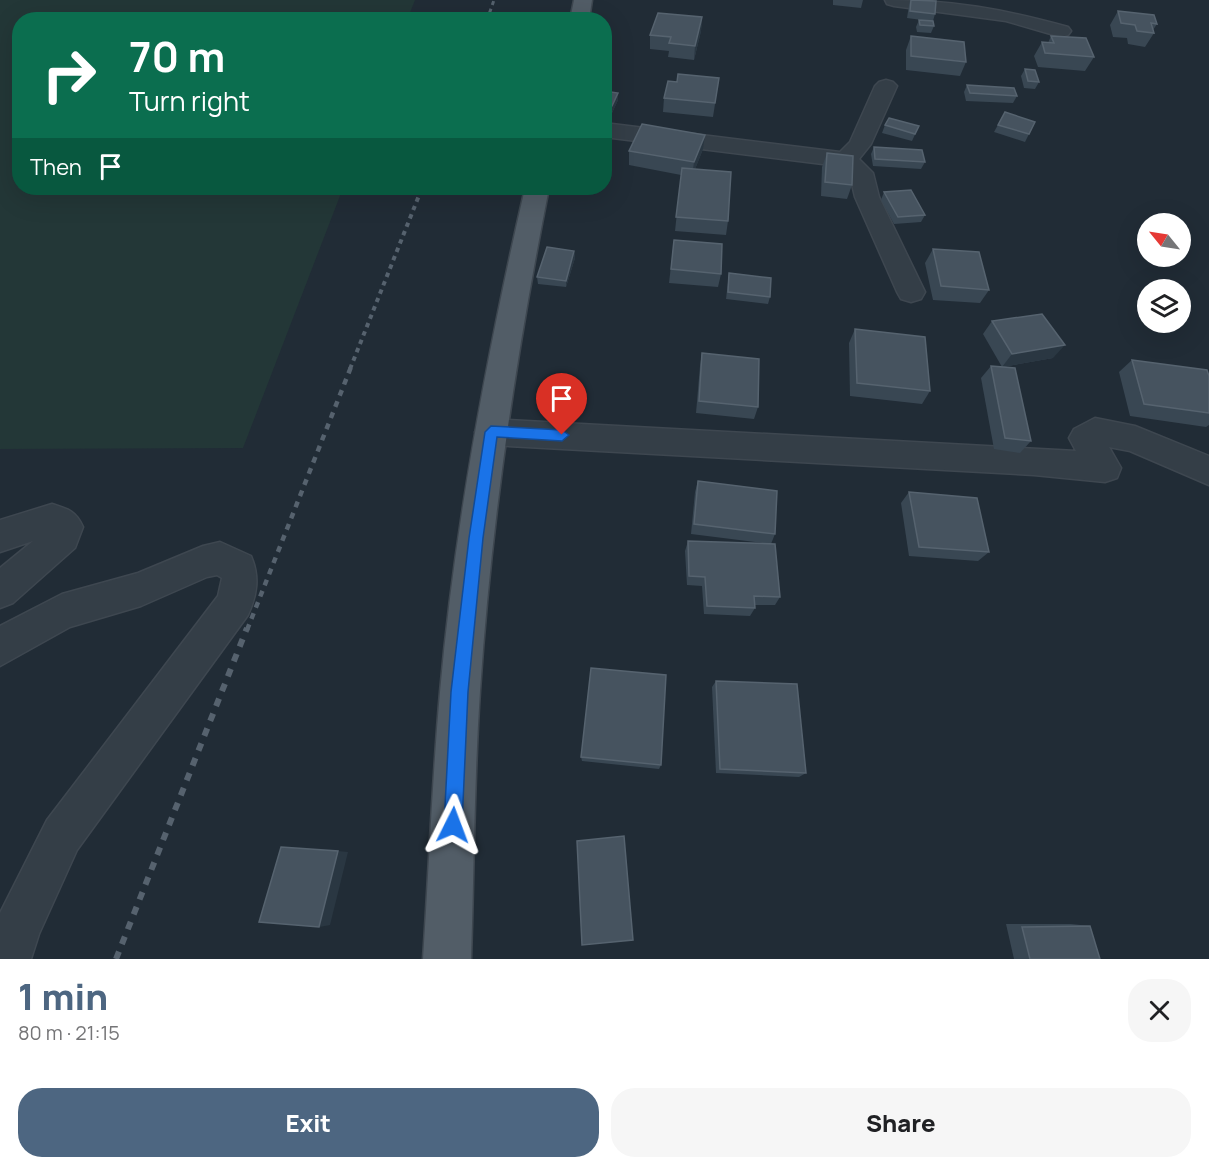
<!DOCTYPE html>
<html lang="en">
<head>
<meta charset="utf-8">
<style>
  :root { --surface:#fff; --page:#f6f6f6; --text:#202124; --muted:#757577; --accent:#4d6681 }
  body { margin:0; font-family:Manrope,sans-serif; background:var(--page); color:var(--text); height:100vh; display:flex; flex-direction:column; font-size:22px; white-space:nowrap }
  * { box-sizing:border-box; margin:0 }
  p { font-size:20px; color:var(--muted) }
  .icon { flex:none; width:33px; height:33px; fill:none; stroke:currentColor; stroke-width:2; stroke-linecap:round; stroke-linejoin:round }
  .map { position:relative; height:959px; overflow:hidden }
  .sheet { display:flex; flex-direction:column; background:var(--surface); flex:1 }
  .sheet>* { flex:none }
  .guide { position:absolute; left:12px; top:12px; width:600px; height:183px; border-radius:24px; box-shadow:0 6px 24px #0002; background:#0b6e4f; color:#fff; overflow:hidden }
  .needle { width:39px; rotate:300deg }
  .tools { position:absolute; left:1137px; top:213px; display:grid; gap:12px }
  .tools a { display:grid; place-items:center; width:54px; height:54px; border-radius:50%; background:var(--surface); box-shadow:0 6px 24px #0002; font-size:30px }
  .pin { position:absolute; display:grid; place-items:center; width:51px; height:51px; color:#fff; margin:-62px -26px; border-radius:50% 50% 50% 0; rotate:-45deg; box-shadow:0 0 6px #0007 }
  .pin .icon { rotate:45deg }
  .me { position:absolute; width:66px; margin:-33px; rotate:3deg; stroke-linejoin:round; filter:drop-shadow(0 0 4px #0008) }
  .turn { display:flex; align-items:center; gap:21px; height:126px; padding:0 18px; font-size:27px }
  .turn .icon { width:78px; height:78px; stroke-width:2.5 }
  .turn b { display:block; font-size:42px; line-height:51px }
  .then { display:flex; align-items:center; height:57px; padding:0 18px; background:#0003; gap:12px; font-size:22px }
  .round { display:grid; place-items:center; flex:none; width:63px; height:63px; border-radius:24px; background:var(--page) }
  .overview { display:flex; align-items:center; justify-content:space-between; height:102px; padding:0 18px }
  h1 { font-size:36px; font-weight:800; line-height:45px; color:var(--accent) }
  .cta { display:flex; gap:12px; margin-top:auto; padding:12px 18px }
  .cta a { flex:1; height:69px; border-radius:24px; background:var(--accent); color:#fff; font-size:24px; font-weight:800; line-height:69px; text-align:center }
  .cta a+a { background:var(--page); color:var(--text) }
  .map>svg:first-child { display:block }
  .green { fill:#233737 }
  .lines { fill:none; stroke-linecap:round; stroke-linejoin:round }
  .minor-casing { stroke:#3e4750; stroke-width:3 }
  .major-casing { stroke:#3e4750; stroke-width:3 }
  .minor { fill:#343e47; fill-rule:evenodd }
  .major { fill:#525d67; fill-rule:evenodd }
  .rail-far3 { stroke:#56626e; stroke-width:3; stroke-dasharray:4 4; stroke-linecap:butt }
  .rail-far2 { stroke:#56626e; stroke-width:4; stroke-dasharray:4.5 4.5; stroke-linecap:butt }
  .rail-far1 { stroke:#56626e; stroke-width:4.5; stroke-dasharray:6 6; stroke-linecap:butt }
  .rail { stroke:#56626e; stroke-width:6; stroke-dasharray:8 8; stroke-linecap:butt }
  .wall { fill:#394753 }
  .shaded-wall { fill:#2a3742 }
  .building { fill:#46535f; stroke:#56636f; stroke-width:1.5 }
  .route { fill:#1a73e8; stroke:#114b97; stroke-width:1.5 }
</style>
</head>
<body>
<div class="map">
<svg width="1209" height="959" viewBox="0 0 1209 959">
  <rect width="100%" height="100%" fill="#212c36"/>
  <polygon class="green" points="0,0 415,0 407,20 20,20 20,188 343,188 243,448 0,449"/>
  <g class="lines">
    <g class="minor-casing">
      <g id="minor">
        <path d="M 885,0 C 952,0 1003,9 1068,27 L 1071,31 L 1068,35 L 1061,37 L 1006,21 L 894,6 L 887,4 Z"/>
        <polygon points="886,80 893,82 897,86 871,144 859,159 873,173 879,197 925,292 921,299 911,302 901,299 897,292 855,197 850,176 839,166 604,137 604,123 840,152 850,142 875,86 879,82"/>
        <polygon points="1095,418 1135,426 1209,456 1209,485 1130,451 1109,447 1121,468 1117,478 1105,482 1034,475 491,445 480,441 475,432 480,423 491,419 1076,451 1069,438 1074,429"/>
        <path d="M 52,504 C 68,509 76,511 83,527 L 75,548 L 13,603 L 0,608 L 0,568 L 33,541 L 0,552 L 0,520 Z"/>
        <path d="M 220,542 L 251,556 C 260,577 257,595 248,615 L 77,850 L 39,934 L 31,959 L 0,959 L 0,913 L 47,820 L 218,596 L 222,578 L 217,575 L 207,577 L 141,606 L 70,627 L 0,666 L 0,626 L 62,594 L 138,573 L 203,546 Z"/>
      </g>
    </g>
    <g class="major-casing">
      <g id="major">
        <polygon points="574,0 592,0 589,20 570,20"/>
        <path d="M 525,188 L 549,188 C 516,354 491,522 480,691 C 474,780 474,870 471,959 L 423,959 C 429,870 432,781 440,692 C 455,523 487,354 525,188 Z"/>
      </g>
    </g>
    <use href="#minor" class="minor"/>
    <use href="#major" class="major"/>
    <polyline class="rail-far3" points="487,20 494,0"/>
    <polyline class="rail-far2" points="350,369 422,188"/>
    <polyline class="rail-far1" points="247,630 351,367"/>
    <polyline class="rail" points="116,959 247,628"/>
  </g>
  <g class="wall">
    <polygon points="833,0 863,0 861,8 833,5"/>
    <polygon points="910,0 930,0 935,14 933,21 934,26 931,33 917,32 916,27 919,20 929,21 907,18 909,5"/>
    <polygon points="1118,11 1157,24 1153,30 1154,33 1145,47 1128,44 1127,38 1113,37 1110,25"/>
    <polygon points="702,17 701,31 694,60 668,57 669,51 650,49 650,35"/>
    <polygon points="911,36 966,62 960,76 906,70 906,50"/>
    <polygon points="1051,36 1094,57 1085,71 1038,67 1034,56 1042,42 1048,43"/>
    <polygon points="1025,69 1039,82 1035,89 1024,88 1021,76"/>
    <polygon points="719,78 713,117 663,112 664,98 677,82"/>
    <polygon points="967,85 1017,96 1013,103 966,101 964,92"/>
    <polygon points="604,91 618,100 612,113 604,112"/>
    <polygon points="1005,112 1029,134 1025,142 994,132"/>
    <polygon points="885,125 919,126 912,141 882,133"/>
    <polygon points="874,147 925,162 921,169 873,166 871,154"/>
    <polygon points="703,149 695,169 728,221 726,235 675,231 681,175 629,165 629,151"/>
    <polygon points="827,153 852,185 847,199 821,196 822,167"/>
    <polygon points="884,192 925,215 921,222 894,224 881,200"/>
    <polygon points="674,240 721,274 718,287 669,283"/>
    <polygon points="933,249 989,290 980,303 933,300 925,263"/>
    <polygon points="574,251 575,258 566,287 538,284 537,277"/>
    <polygon points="729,273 770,297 768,304 726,299"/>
    <polygon points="992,321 1053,358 1002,367 983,334"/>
    <polygon points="855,329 930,391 922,404 850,396 849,343"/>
    <polygon points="702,353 758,407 754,419 696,413 700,366"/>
    <polygon points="1132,360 1209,376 1209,425 1206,427 1130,416 1119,372"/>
    <polygon points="991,366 1031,441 1020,453 994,449 981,378"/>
    <polygon points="698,481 775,534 771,544 780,597 775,605 755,605 755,608 750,616 704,614 702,586 687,585 685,551 688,541 763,543 691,534 695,492"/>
    <polygon points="909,492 989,552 978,561 909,556 901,503"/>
    <polygon points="716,681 806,773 799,777 716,773 712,687"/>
    <polygon points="581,757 661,765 659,769 582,761"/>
    <polygon points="1006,924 1071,924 1090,926 1100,959 1014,959"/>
  </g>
  <g class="shaded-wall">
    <polygon points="702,17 701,31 694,60 695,46"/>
    <polygon points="618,93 618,100 612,113 612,106"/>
    <polygon points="705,135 703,149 692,177 694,162"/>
    <polygon points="574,251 575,258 566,287 566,281"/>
    <polygon points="1065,345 1053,358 1002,367 1012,354"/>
    <polygon points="338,851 348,852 330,925 319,927"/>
  </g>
  <g class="building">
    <polygon points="911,0 936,1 935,14 910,11"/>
    <polygon points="1118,11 1154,15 1157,24 1151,23 1154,33 1137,31 1135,25 1121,23"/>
    <polygon points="658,13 702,17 695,46 669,43 671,37 650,35"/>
    <polygon points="919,20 933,21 934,26 920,25"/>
    <polygon points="911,36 964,42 966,62 911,56"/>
    <polygon points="1051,36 1086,38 1094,57 1045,53 1042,42 1054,43"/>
    <polygon points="1025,69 1035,70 1039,82 1028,81"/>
    <polygon points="678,74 719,78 715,103 664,98 668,81 677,82"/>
    <polygon points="967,85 1014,88 1017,96 970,93"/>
    <polygon points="604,91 618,93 612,106 604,105"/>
    <polygon points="1005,112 1035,122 1029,134 998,125"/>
    <polygon points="889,118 919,126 915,134 885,125"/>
    <polygon points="642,124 705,135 694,162 629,151"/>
    <polygon points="874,147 922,150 925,162 875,159"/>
    <polygon points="827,153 853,156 852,185 825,182"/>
    <polygon points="682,168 731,172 728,221 676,217"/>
    <polygon points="911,190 925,215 898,217 884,192"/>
    <polygon points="674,240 722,244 721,274 671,269"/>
    <polygon points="547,247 574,251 566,281 537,277"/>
    <polygon points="933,249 979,252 989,290 941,286"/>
    <polygon points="729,273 771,278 770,297 728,292"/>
    <polygon points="1042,314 1065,345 1012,354 992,321"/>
    <polygon points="855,329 925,337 930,391 857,383"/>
    <polygon points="702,353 759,359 758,407 699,401"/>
    <polygon points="1132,360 1207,370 1209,376 1209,413 1144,404"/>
    <polygon points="991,366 1015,368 1031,441 1005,438"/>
    <polygon points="698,481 777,491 775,534 694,524"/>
    <polygon points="909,492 977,498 989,552 919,547"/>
    <polygon points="688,541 775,544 780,597 754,596 755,608 707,606 705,577 689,576"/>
    <polygon points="591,668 666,675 661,765 581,757"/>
    <polygon points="716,681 797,684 806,773 720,769"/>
    <polygon points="624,836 633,940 582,945 577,841"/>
    <polygon points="281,847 338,851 319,927 259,922"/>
    <polygon points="1090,926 1100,959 1030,959 1022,927"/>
  </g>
  <polygon class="route" points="491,426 562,430 569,435 562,441 497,437 483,538 468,692 462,825 460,832 453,834 447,832 444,825 451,692 469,538 485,432"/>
</svg>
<div class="tools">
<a><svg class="needle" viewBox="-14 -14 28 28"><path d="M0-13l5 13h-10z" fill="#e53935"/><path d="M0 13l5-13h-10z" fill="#757577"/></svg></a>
<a><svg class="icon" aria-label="layers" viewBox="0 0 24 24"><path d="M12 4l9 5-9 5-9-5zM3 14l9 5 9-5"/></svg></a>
</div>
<div class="pin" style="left:562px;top:435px;background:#d93025"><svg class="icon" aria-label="arrive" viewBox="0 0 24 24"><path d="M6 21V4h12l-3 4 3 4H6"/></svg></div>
<svg class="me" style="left:453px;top:825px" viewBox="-20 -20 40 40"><path d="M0-17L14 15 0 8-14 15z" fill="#1a73e8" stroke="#fff" stroke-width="4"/></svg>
<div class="guide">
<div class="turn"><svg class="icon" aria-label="right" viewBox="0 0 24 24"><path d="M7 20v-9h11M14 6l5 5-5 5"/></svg><div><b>70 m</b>Turn right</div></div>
<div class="then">Then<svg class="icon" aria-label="arrive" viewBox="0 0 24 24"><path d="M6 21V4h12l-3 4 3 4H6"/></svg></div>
</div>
</div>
<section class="sheet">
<div class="overview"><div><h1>1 min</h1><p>80 m · 21:15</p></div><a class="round"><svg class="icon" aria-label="close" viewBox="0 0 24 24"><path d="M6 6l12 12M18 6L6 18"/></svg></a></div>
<div class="cta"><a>Exit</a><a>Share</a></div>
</section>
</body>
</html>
